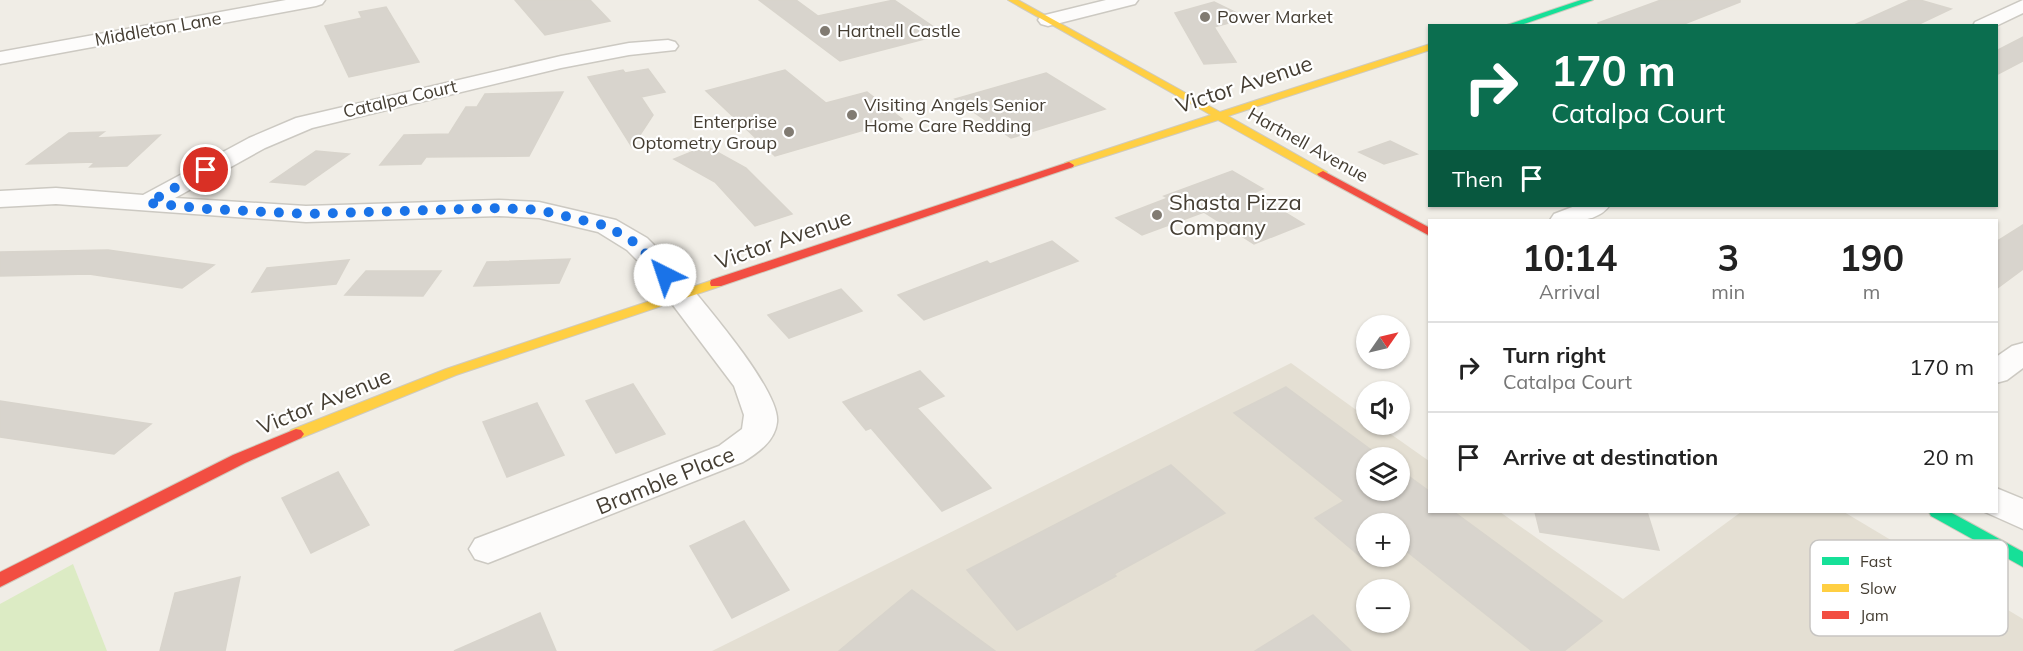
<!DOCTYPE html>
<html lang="en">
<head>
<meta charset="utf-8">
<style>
  :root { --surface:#fff; --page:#f6f6f6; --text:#222; --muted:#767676; --line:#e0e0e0 }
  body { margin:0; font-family:Mulish,sans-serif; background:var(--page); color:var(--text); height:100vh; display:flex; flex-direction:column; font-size:22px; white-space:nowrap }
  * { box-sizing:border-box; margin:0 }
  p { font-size:20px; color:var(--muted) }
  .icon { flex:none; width:33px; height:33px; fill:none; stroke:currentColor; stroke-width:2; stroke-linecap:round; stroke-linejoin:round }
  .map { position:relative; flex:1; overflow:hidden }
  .sheet { position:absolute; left:1428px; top:219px; width:570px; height:294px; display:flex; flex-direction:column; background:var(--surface); border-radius:0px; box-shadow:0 2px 4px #0004 }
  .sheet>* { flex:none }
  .guide { position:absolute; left:1428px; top:24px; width:570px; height:183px; border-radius:0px; box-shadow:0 2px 4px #0004; background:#0b6e4f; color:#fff; overflow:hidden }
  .needle { width:39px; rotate:56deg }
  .tools { position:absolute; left:1356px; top:315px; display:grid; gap:12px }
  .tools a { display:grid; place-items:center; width:54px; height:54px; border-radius:50%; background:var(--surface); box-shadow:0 2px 4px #0004; font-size:30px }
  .pin { position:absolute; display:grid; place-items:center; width:51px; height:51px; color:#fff; margin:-26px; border:3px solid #fff; border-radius:50%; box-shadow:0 2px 6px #0007 }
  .me { position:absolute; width:66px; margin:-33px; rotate:319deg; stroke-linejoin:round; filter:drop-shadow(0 0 4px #0008) }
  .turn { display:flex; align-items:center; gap:21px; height:126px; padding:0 24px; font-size:27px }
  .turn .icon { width:78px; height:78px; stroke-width:2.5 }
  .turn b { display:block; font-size:42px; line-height:51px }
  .then { display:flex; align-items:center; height:57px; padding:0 24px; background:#0003; gap:12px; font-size:22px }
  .eta { display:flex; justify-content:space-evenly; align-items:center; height:102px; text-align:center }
  .eta b { font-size:36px; font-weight:700; line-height:42px }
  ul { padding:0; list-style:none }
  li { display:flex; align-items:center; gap:18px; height:90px; padding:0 24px; border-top:2px solid var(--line) }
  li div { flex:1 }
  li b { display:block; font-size:22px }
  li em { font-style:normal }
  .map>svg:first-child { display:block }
  .residential { fill:#e4dfd3; fill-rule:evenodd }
  .green { fill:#dcebc4 }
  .building { fill:#d8d4cd; stroke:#d8d4cc; stroke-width:1.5 }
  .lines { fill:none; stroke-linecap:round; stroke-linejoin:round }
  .street-casing { stroke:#ccc9c2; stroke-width:3 }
  .fast-casing { stroke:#cfcabd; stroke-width:2 }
  .slow-casing { stroke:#cfcabd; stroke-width:2 }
  .jam-casing { stroke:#cfcabd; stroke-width:2 }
  .street { fill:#fdfcfb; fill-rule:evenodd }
  .fast { fill:#16e098; fill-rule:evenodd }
  .slow { fill:#ffcf43; fill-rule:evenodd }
  .jam { fill:#f24e42; fill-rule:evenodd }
  .route { stroke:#1a73e8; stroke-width:10; stroke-dasharray:0 18 }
  .poi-dot { fill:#817b72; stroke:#fff; stroke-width:2 }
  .labels { text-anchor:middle; stroke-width:4.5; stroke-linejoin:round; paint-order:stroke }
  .far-poi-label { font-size:18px; fill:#453e33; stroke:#fff; text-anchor:start }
  .far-street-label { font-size:18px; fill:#453e33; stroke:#fff }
  .street-label { font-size:22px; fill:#453e33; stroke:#fff }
  .poi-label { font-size:22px; fill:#453e33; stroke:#fff; text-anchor:start }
  .key { fill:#fff; stroke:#c7c5c2; stroke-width:1.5 }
  .key-label { font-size:16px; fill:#453e33 }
</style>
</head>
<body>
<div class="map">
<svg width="2023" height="651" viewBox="0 0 2023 651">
  <rect width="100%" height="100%" fill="#f0ede6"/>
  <path class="residential" d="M 1291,363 L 1366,417 L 1366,424 L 1378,425 L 1429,461 L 1430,512 L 1500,512 L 1623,599 L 1741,512 L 1844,512 L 2023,619 L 2023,651 L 712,651 ZM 1366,458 L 1400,458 L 1400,490 L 1366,490 ZM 1366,524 L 1400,524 L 1400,556 L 1366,556 ZM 1366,590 L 1400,590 L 1400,622 L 1366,622 Z"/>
  <polygon class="green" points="73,564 107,651 0,651 0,604"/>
  <g class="building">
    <polygon points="515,0 590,0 610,21 545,35"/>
    <polygon points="759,0 796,0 818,16 894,0 944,34 840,61"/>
    <polygon points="1661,0 1740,0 1740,2 1679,26 1599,26 1598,23"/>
    <polygon points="1910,0 1920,0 1951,9 1915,26 1852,26"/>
    <polygon points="1214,2 1247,18 1214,27 1236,62 1204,64 1175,13"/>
    <polygon points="386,7 419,62 349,77 325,26 362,18 359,12"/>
    <polygon points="2023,37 2023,61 1996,75 1996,51"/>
    <polygon points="648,69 665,92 641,97 653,115 632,147 588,77 623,70 625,73"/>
    <polygon points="785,70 826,103 867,92 902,119 775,156 706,91"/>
    <polygon points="1046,73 1105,109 1011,138 955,99"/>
    <polygon points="563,92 529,156 426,157 421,164 380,165 404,135 449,134 466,107 477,107 485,94"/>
    <polygon points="104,132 96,138 160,135 127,166 90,167 95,162 27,164 69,133"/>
    <polygon points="1390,141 1417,154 1384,164 1359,152"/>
    <polygon points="706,146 746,168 792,214 755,226 715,182 674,159"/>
    <polygon points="316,151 349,154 305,185 271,182"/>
    <polygon points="1232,171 1263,189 1253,193 1304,224 1254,244 1204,212 1142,235 1116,218 1168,198 1164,196"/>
    <polygon points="2023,225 2023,269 1996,289 1996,242"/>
    <polygon points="1052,241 1078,261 924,320 898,295 987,261 990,264"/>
    <polygon points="108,250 214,265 182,288 89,274 0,276 0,252"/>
    <polygon points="570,259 559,283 474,286 487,262"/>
    <polygon points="349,260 336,284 252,292 267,268"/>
    <polygon points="366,271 441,271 423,296 345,295"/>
    <polygon points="841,289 862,311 789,338 768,315"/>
    <polygon points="920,371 944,396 917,408 991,488 942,511 871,428 866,430 843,402"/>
    <polygon points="633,384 665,434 616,453 586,401"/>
    <polygon points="1286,387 1382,458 1366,458 1366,490 1400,490 1400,470 1430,492 1430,512 1454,512 1602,621 1564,651 1532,651 1400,546 1400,524 1366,524 1366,556 1377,556 1368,563 1315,518 1344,501 1234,413"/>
    <polygon points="0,401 151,424 114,454 0,437"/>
    <polygon points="537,403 564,455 507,477 483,422"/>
    <polygon points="1171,465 1225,513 1114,574 1116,576 1017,630 967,570"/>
    <polygon points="338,472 369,525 311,553 282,498"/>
    <polygon points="1535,512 1647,512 1659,550 1540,532"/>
    <polygon points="744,521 789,590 732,618 690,546"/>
    <polygon points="240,577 225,651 160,651 175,593"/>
    <polygon points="912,590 995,651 839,651"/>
    <polygon points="540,613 556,651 454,651"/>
    <polygon points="1313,615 1351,651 1255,651"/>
  </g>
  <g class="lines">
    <g class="street-casing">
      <g id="street">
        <polygon points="286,0 325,0 322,4 316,6 0,64 0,52"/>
        <polygon points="1106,0 1138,0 1135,4 1048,26 1041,24 1038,20 1041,16"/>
        <polygon points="2023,0 2023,13 1996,26 1973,26 1975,22"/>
        <path d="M 668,40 L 675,42 L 678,46 L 675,50 L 629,55 L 561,68 L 312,128 L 265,148 L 175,198 L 306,206 L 499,200 L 539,202 L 616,220 L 647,238 L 665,256 C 689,286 781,388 777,422 C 775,441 758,453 743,462 L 488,563 L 475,559 L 469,549 L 475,539 L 719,446 L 742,429 L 744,415 L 734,386 L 645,268 L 627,250 L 598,232 L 539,218 L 499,216 L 306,222 L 56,204 L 0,207 L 0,191 L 56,188 L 143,195 L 249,138 L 296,118 L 561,56 L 629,43 Z"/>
        <path d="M 1575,206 L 1609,206 C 1597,223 1568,222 1550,220 L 1554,214 Z"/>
        <polygon points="2023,343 2023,368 2007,380 1996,383 1996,357 2012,346"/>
        <polygon points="1996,488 2023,499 2023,529 1985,512 1996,512"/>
      </g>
    </g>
    <g class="fast-casing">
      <g id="fast">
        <polygon points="1581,0 1593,0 1518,26 1504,26"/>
        <polygon points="1929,512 1950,512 2023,552 2023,567 1931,516"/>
      </g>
    </g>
    <g class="slow-casing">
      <g id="slow">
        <polygon points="1008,0 1018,0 1220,112 1430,44 1430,50 1228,116 1327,172 1327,176 1319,176 1218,120 1069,168 1064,165 1065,163 1211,115"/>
        <polygon points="716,279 721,280 722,283 721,286 456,375 301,438 291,438 288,434 291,430 446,369"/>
      </g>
    </g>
    <g class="jam-casing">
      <g id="jam">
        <polygon points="1069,162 1074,165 1073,167 721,286 711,286 710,283 711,280"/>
        <polygon points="1323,171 1430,228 1430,236 1319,176 1317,174"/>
        <polygon points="296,429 301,430 304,434 301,438 245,463 0,587 0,572 233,455"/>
      </g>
    </g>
    <use href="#street" class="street"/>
    <use href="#fast" class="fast"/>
    <use href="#slow" class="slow"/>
    <use href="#jam" class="jam"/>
  </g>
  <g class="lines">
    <polyline class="route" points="206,170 148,203 208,209 306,214 499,208 539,210 607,226 637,244 665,275"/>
  </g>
  <g class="poi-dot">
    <circle cx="1205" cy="17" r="6"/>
    <circle cx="825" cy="31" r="6"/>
    <circle cx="852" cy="115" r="6"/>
    <circle cx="789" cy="132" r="6"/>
    <circle cx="1157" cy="215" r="6"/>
  </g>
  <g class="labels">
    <g class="far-poi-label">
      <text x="1217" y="23">Power Market</text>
      <text x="837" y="37">Hartnell Castle</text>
      <text x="864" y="111">Visiting Angels Senior<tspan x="864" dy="21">Home Care Redding</tspan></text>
      <text x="777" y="128" text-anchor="end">Enterprise<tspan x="777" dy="21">Optometry Group</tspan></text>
    </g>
    <g class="far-street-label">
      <text transform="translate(158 29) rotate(-10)" y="6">Middleton Lane</text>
      <text transform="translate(400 99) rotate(-13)" y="6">Catalpa Court</text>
      <text transform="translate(1308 145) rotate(29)" y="6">Hartnell Avenue</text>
    </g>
    <g class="street-label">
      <text transform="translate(1244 84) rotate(-18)" y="8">Victor Avenue</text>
      <text transform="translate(783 239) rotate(-19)" y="8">Victor Avenue</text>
      <text transform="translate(324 401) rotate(-22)" y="8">Victor Avenue</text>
      <text transform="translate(665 480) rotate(-22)" y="8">Bramble Place</text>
    </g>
    <g class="poi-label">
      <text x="1169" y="210">Shasta Pizza<tspan x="1169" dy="25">Company</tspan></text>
    </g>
  </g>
  <rect x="1810" y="540" width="198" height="96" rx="9" class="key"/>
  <rect x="1822" y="557" width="27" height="8" fill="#16e098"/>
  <rect x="1822" y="584" width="27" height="8" fill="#ffcf43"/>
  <rect x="1822" y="611" width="27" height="8" fill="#f24e42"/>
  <g class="key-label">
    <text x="1860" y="567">Fast</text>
    <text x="1860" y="594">Slow</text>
    <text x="1860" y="621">Jam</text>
  </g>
</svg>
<div class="tools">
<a><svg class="needle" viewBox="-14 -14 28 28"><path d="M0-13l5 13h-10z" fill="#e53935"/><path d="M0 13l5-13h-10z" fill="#767676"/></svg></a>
<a><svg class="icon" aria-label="sound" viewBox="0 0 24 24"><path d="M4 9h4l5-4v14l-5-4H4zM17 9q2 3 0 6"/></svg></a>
<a><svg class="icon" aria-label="layers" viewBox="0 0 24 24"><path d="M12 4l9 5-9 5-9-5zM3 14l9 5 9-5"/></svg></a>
<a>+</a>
<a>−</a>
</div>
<div class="pin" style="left:206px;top:170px;background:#d93025"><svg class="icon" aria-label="arrive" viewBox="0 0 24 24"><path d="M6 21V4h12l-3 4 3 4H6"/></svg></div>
<svg class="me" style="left:665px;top:275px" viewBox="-20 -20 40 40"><circle r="19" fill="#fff"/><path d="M0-13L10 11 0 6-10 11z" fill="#1a73e8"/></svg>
<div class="guide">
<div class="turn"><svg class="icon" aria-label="right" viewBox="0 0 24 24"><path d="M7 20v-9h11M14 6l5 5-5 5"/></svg><div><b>170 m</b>Catalpa Court</div></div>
<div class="then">Then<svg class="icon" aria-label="arrive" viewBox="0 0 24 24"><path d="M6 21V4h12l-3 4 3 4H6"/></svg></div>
</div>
<section class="sheet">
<div class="eta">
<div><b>10:14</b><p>Arrival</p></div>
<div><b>3</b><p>min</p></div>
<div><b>190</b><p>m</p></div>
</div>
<ul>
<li><svg class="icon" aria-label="right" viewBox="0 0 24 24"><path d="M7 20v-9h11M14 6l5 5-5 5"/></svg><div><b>Turn right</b><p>Catalpa Court</p></div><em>170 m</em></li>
<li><svg class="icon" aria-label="arrive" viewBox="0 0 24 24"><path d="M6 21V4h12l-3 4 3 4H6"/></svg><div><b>Arrive at destination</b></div><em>20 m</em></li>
</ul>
</section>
</div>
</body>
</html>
